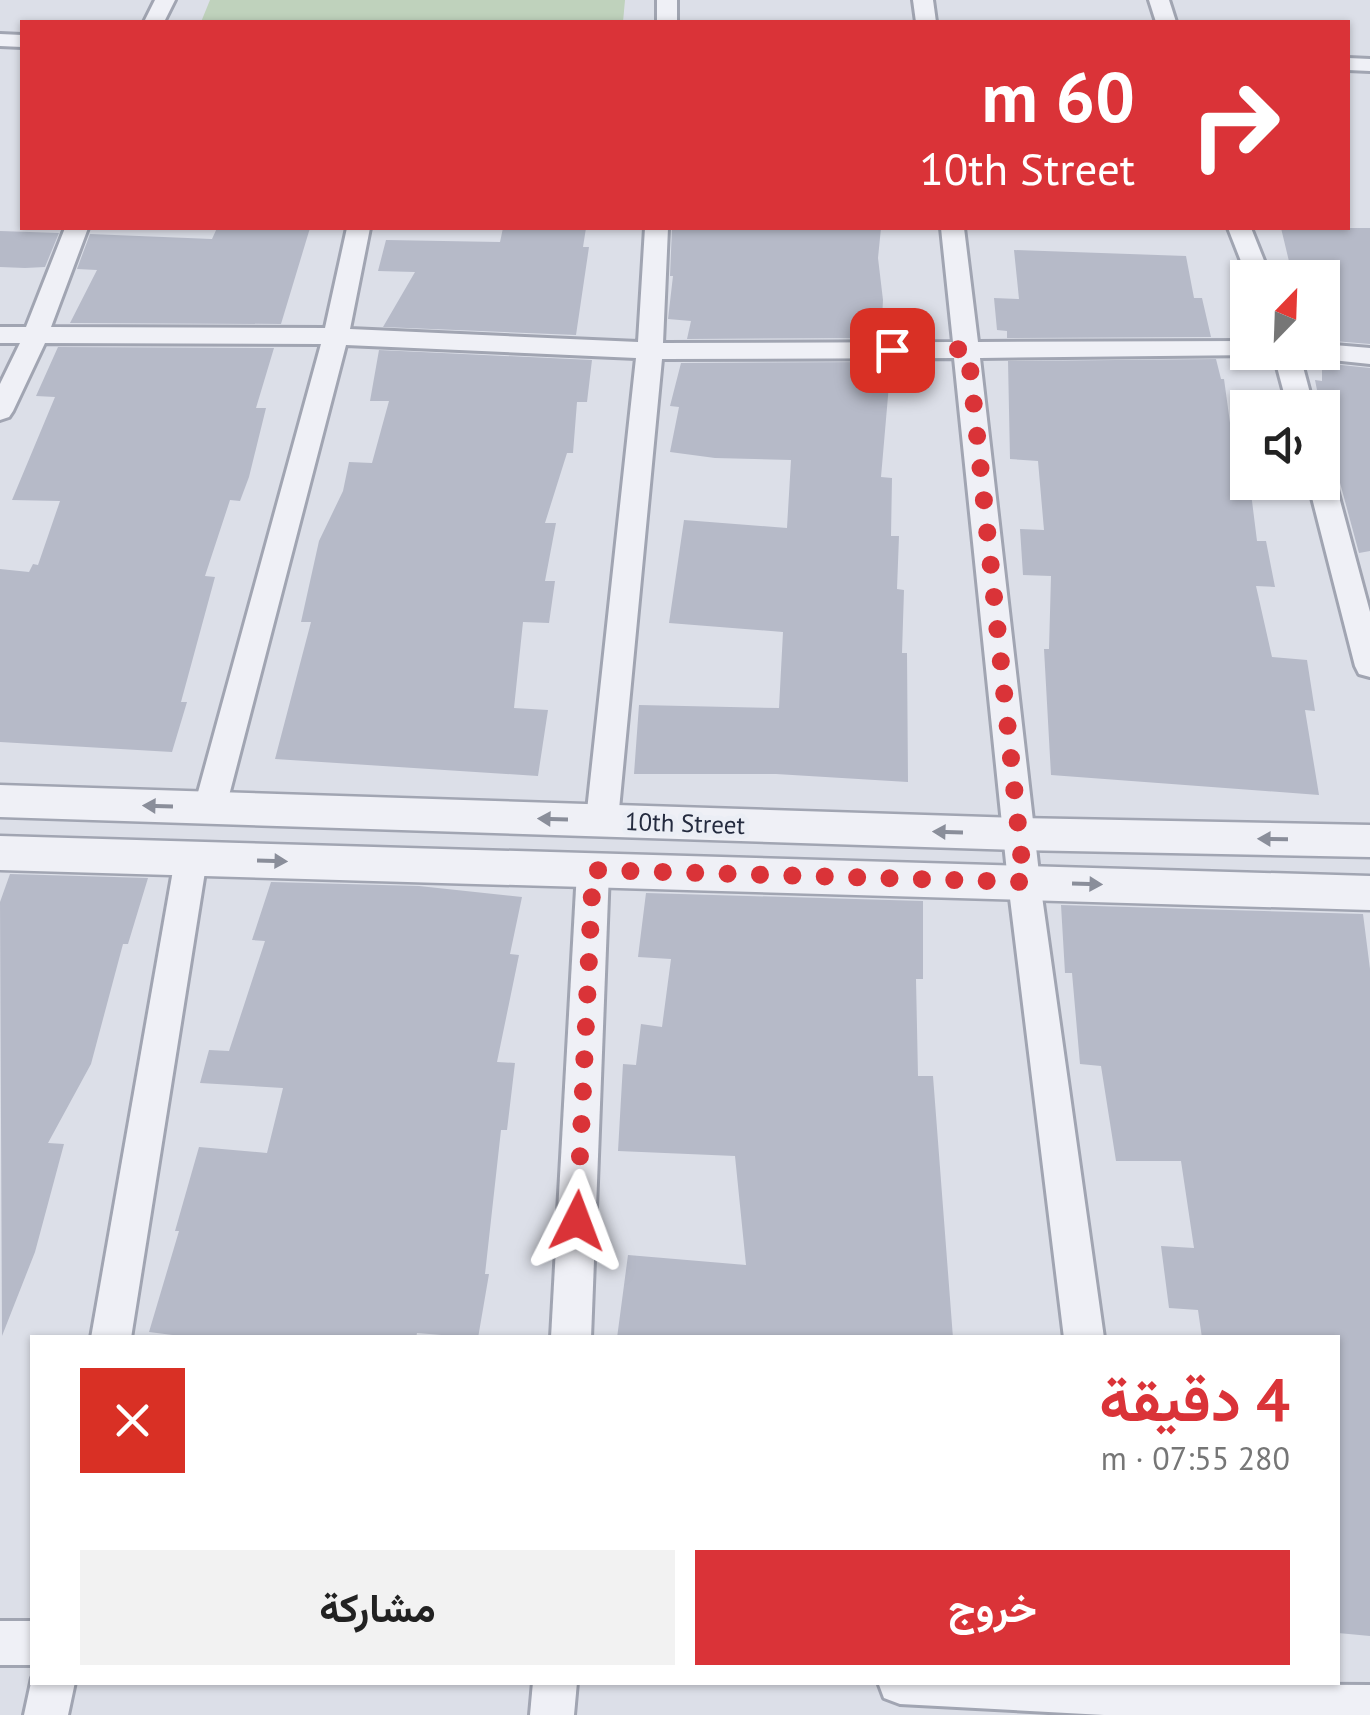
<!DOCTYPE html>
<html lang="ar">
<head>
<meta charset="utf-8">
<style>
  :root { --surface:#fff; --page:#f2f2f2; --text:#222; --muted:#767676; --accent:#da3338 }
  body { margin:0; font-family:"PT Sans",Vazirmatn,sans-serif; background:var(--page); color:var(--text); direction:rtl; height:100vh; display:flex; flex-direction:column; font-size:38px; white-space:nowrap }
  * { box-sizing:border-box; margin:0 }
  p { font-size:32px; color:var(--muted) }
  .icon { flex:none; width:55px; height:55px; fill:none; stroke:currentColor; stroke-width:2; stroke-linecap:round; stroke-linejoin:round }
  .map { position:relative; flex:1; overflow:hidden; direction:ltr }
  .drawer { position:absolute; left:30px; top:1335px; width:1310px; height:350px; display:flex; flex-direction:column; background:var(--surface); border-radius:0px; box-shadow:0 2px 8px #0004; direction:rtl }
  .drawer>* { flex:none }
  .banner { position:absolute; left:20px; top:20px; width:1330px; height:210px; border-radius:0px; box-shadow:0 2px 8px #0004; direction:rtl; background:#da3338; color:#fff; overflow:hidden }
  .needle { width:65px; rotate:23deg }
  .tools { position:absolute; left:1230px; top:260px; display:grid; gap:20px }
  .tools a { display:grid; place-items:center; width:110px; height:110px; border-radius:0px; background:var(--surface); box-shadow:0 2px 8px #0004; font-size:50px }
  .pin { position:absolute; display:grid; place-items:center; width:85px; height:85px; color:#fff; margin:-42px; border-radius:20px; box-shadow:0 5px 15px #0006 }
  .me { position:absolute; width:110px; margin:-55px; rotate:3deg; stroke-linejoin:round; filter:drop-shadow(0 0 8px #0008) }
  .turn { display:flex; align-items:center; gap:35px; height:210px; padding:0 50px; font-size:45px }
  .turn .icon { width:130px; height:130px; stroke-width:2.5 }
  .turn b { display:block; font-size:70px; line-height:85px }
  .round { display:grid; place-items:center; flex:none; width:105px; height:105px; border-radius:0px; background:var(--page) }
  .overview { display:flex; align-items:center; justify-content:space-between; height:170px; padding:0 50px }
  h1 { font-size:60px; font-weight:700; line-height:75px; color:var(--accent) }
  .action { display:flex; gap:20px; margin-top:auto; padding:20px 50px }
  .action a { flex:1; height:115px; border-radius:0px; background:var(--accent); color:#fff; font-size:40px; font-weight:700; line-height:115px; text-align:center }
  .action a+a { background:var(--page); color:var(--text) }
  .map>svg:first-child { display:block }
  .green { fill:#bfd2bc }
  .building { fill:#b6bac8 }
  .lines { fill:none; stroke-linecap:round; stroke-linejoin:round }
  .minor-casing { stroke:#a1a5b2; stroke-width:6 }
  .tertiary-casing { stroke:#a1a5b2; stroke-width:5 }
  .minor { fill:#eff0f6; fill-rule:evenodd }
  .tertiary { fill:#eff0f6; fill-rule:evenodd }
  .oneway { fill:#8a8e9a }
  .route { stroke:#da3338; stroke-width:18; stroke-dasharray:0 32.4 }
  .labels { text-anchor:middle; stroke-width:10; stroke-linejoin:round; paint-order:stroke }
  .street-label { font-size:25px; fill:#242b3f; stroke:#ebeef5 }
</style>
</head>
<body>
<div class="map">
<svg width="1370" height="1715" viewBox="0 0 1370 1715">
  <rect width="100%" height="100%" fill="#dcdfe8"/>
  <polygon class="green" points="210,0 625,0 623,22 201,22"/>
  <g class="building">
    <polygon points="217,228 310,228 281,324 70,323 97,270 77,269 90,234 212,239"/>
    <polygon points="503,228 586,228 583,247 589,247 576,335 383,327 415,272 378,271 386,240 500,242"/>
    <polygon points="672,228 881,228 878,258 883,300 881,338 687,339 691,321 668,319 673,276 670,276"/>
    <polygon points="1281,228 1370,228 1370,344 1322,340 1322,278 1293,278"/>
    <polygon points="0,231 59,233 45,267 25,268 0,267"/>
    <polygon points="1014,250 1186,256 1194,298 1202,298 1211,337 1007,338 1007,331 997,330 994,298 1019,299"/>
    <polygon points="58,347 274,348 256,408 266,408 249,477 240,501 230,500 205,576 215,577 181,702 187,702 172,752 0,742 0,569 29,572 33,564 38,565 60,501 12,500 55,397 36,396"/>
    <polygon points="379,350 592,360 587,402 577,402 573,453 567,453 545,523 556,523 545,581 555,581 549,623 523,622 514,708 548,710 538,776 275,759 311,622 301,622 319,541 343,491 349,462 372,463 389,401 370,401"/>
    <polygon points="1216,359 1221,379 1224,379 1231,430 1237,431 1250,485 1257,541 1266,541 1275,587 1256,586 1272,657 1307,660 1315,711 1305,710 1319,795 1051,775 1044,649 1049,649 1051,576 1023,575 1020,529 1044,530 1038,461 1010,459 1008,361"/>
    <polygon points="880,362 879,372 890,373 881,477 892,478 891,536 899,536 897,589 904,590 902,653 907,653 908,782 776,774 634,774 639,705 779,708 783,632 669,623 684,520 787,528 791,460 715,458 670,452 679,407 670,406 681,363"/>
    <polygon points="1322,363 1370,368 1370,551 1359,553 1323,420 1315,380 1322,381"/>
    <polygon points="10,874 148,878 128,944 123,944 91,1064 48,1143 64,1144 35,1252 2,1336 0,902"/>
    <polygon points="271,882 419,886 522,897 510,954 519,955 497,1062 515,1063 507,1130 501,1130 485,1274 489,1274 478,1338 417,1333 416,1338 196,1338 149,1332 179,1231 175,1231 199,1147 267,1153 283,1088 200,1083 209,1050 229,1051 265,941 252,940"/>
    <polygon points="646,893 923,901 923,979 916,979 918,1076 933,1076 953,1338 617,1338 628,1255 746,1265 735,1156 618,1151 623,1064 636,1065 641,1024 662,1027 671,959 638,957"/>
    <polygon points="1061,905 1363,914 1370,969 1370,1636 1338,1633 1338,1338 1202,1338 1198,1310 1169,1308 1161,1246 1194,1248 1181,1161 1116,1161 1101,1066 1080,1064 1072,973 1065,973"/>
  </g>
  <g class="lines">
    <g class="minor-casing">
      <g id="minor">
        <polygon points="155,0 175,0 164,22 144,22"/>
        <rect x="657" y="0" width="20" height="22"/>
        <polygon points="913,0 933,0 936,22 916,22"/>
        <polygon points="1149,0 1169,0 1176,22 1156,22"/>
        <polygon points="0,34 22,35 22,47 0,46"/>
        <polygon points="1348,58 1370,59 1370,71 1348,70"/>
        <polygon points="65,228 88,228 51,327 325,328 347,228 370,228 350,329 638,342 645,228 668,228 663,343 953,342 941,228 964,228 978,342 1248,341 1248,352 1257,355 980,358 1040,882 1104,1338 1064,1338 1008,882 954,358 662,359 618,820 613,829 602,833 591,829 586,820 636,358 346,345 226,807 221,816 210,820 199,816 194,807 321,344 45,343 13,411 9,417 0,420 0,384 20,343 0,343 0,327 26,327"/>
        <polygon points="1228,228 1251,228 1271,278 1248,279"/>
        <polygon points="1322,344 1370,348 1370,364 1313,358 1310,352 1322,352"/>
        <polygon points="1273,352 1299,352 1314,408 1288,408"/>
        <polygon points="1322,473 1335,482 1370,612 1370,677 1359,674 1355,666 1308,482 1322,482"/>
        <polygon points="191,846 202,849 207,859 131,1338 91,1338 175,859 180,849"/>
        <polygon points="593,857 605,861 609,871 591,1338 551,1338 577,871 581,861"/>
        <rect x="0" y="1621" width="32" height="44"/>
        <polygon points="32,1678 32,1682 75,1682 68,1715 24,1715"/>
        <polygon points="533,1682 577,1682 574,1715 530,1715"/>
        <polygon points="878,1682 1370,1685 1370,1715 1104,1715 900,1704 884,1698"/>
      </g>
    </g>
    <g class="tertiary-casing">
      <g id="tertiary">
        <polygon points="0,785 1019,818 1370,825 1370,857 1019,850 0,817"/>
        <polygon points="0,836 1370,876 1370,910 0,870"/>
      </g>
    </g>
    <use href="#minor" class="minor"/>
    <use href="#tertiary" class="tertiary"/>
  </g>
  <defs><path id="oneway-solid" d="M-6-.8H1V-3.2L6.5 0L1 3.2V.8H-6Z" transform="scale(2.5)"/></defs>
  <g class="oneway">
    <use href="#oneway-solid" transform="translate(158 806) rotate(-178)"/>
    <use href="#oneway-solid" transform="translate(553 819) rotate(-178)"/>
    <use href="#oneway-solid" transform="translate(948 832) rotate(-178)"/>
    <use href="#oneway-solid" transform="translate(1273 839) rotate(-179)"/>
    <use href="#oneway-solid" transform="translate(272 861) rotate(2)"/>
    <use href="#oneway-solid" transform="translate(1087 884) rotate(2)"/>
  </g>
  <g class="lines">
    <polyline class="route" points="577,1221 593,870 1024,882 968,349 892,350"/>
  </g>
  <g class="labels">
    <g class="street-label">
      <text transform="translate(685 823) rotate(2)" y="9">10th Street</text>
    </g>
  </g>
</svg>
<div class="tools">
<a><svg class="needle" viewBox="-14 -14 28 28"><path d="M0-13l5 13h-10z" fill="#e53935"/><path d="M0 13l5-13h-10z" fill="#767676"/></svg></a>
<a><svg class="icon" aria-label="sound" viewBox="0 0 24 24"><path d="M4 9h4l5-4v14l-5-4H4zM17 9q2 3 0 6"/></svg></a>
</div>
<div class="pin" style="left:892px;top:350px;background:#d93025"><svg class="icon" aria-label="arrive" viewBox="0 0 24 24"><path d="M6 21V4h12l-3 4 3 4H6"/></svg></div>
<svg class="me" style="left:577px;top:1221px" viewBox="-20 -20 40 40"><path d="M0-17L14 15 0 8-14 15z" fill="#da3338" stroke="#fff" stroke-width="4"/></svg>
<div class="banner">
<div class="turn"><svg class="icon" aria-label="right" viewBox="0 0 24 24"><path d="M7 20v-9h11M14 6l5 5-5 5"/></svg><div><b>60 m</b>10th Street</div></div>
</div>
<section class="drawer">
<div class="overview"><div><h1>4 دقيقة</h1><p>280 m · 07:55</p></div><a class="round" style="background:#d93025;color:#fff"><svg class="icon" aria-label="close" viewBox="0 0 24 24"><path d="M6 6l12 12M18 6L6 18"/></svg></a></div>
<div class="action"><a>خروج</a><a>مشاركة</a></div>
</section>
</div>
</body>
</html>
